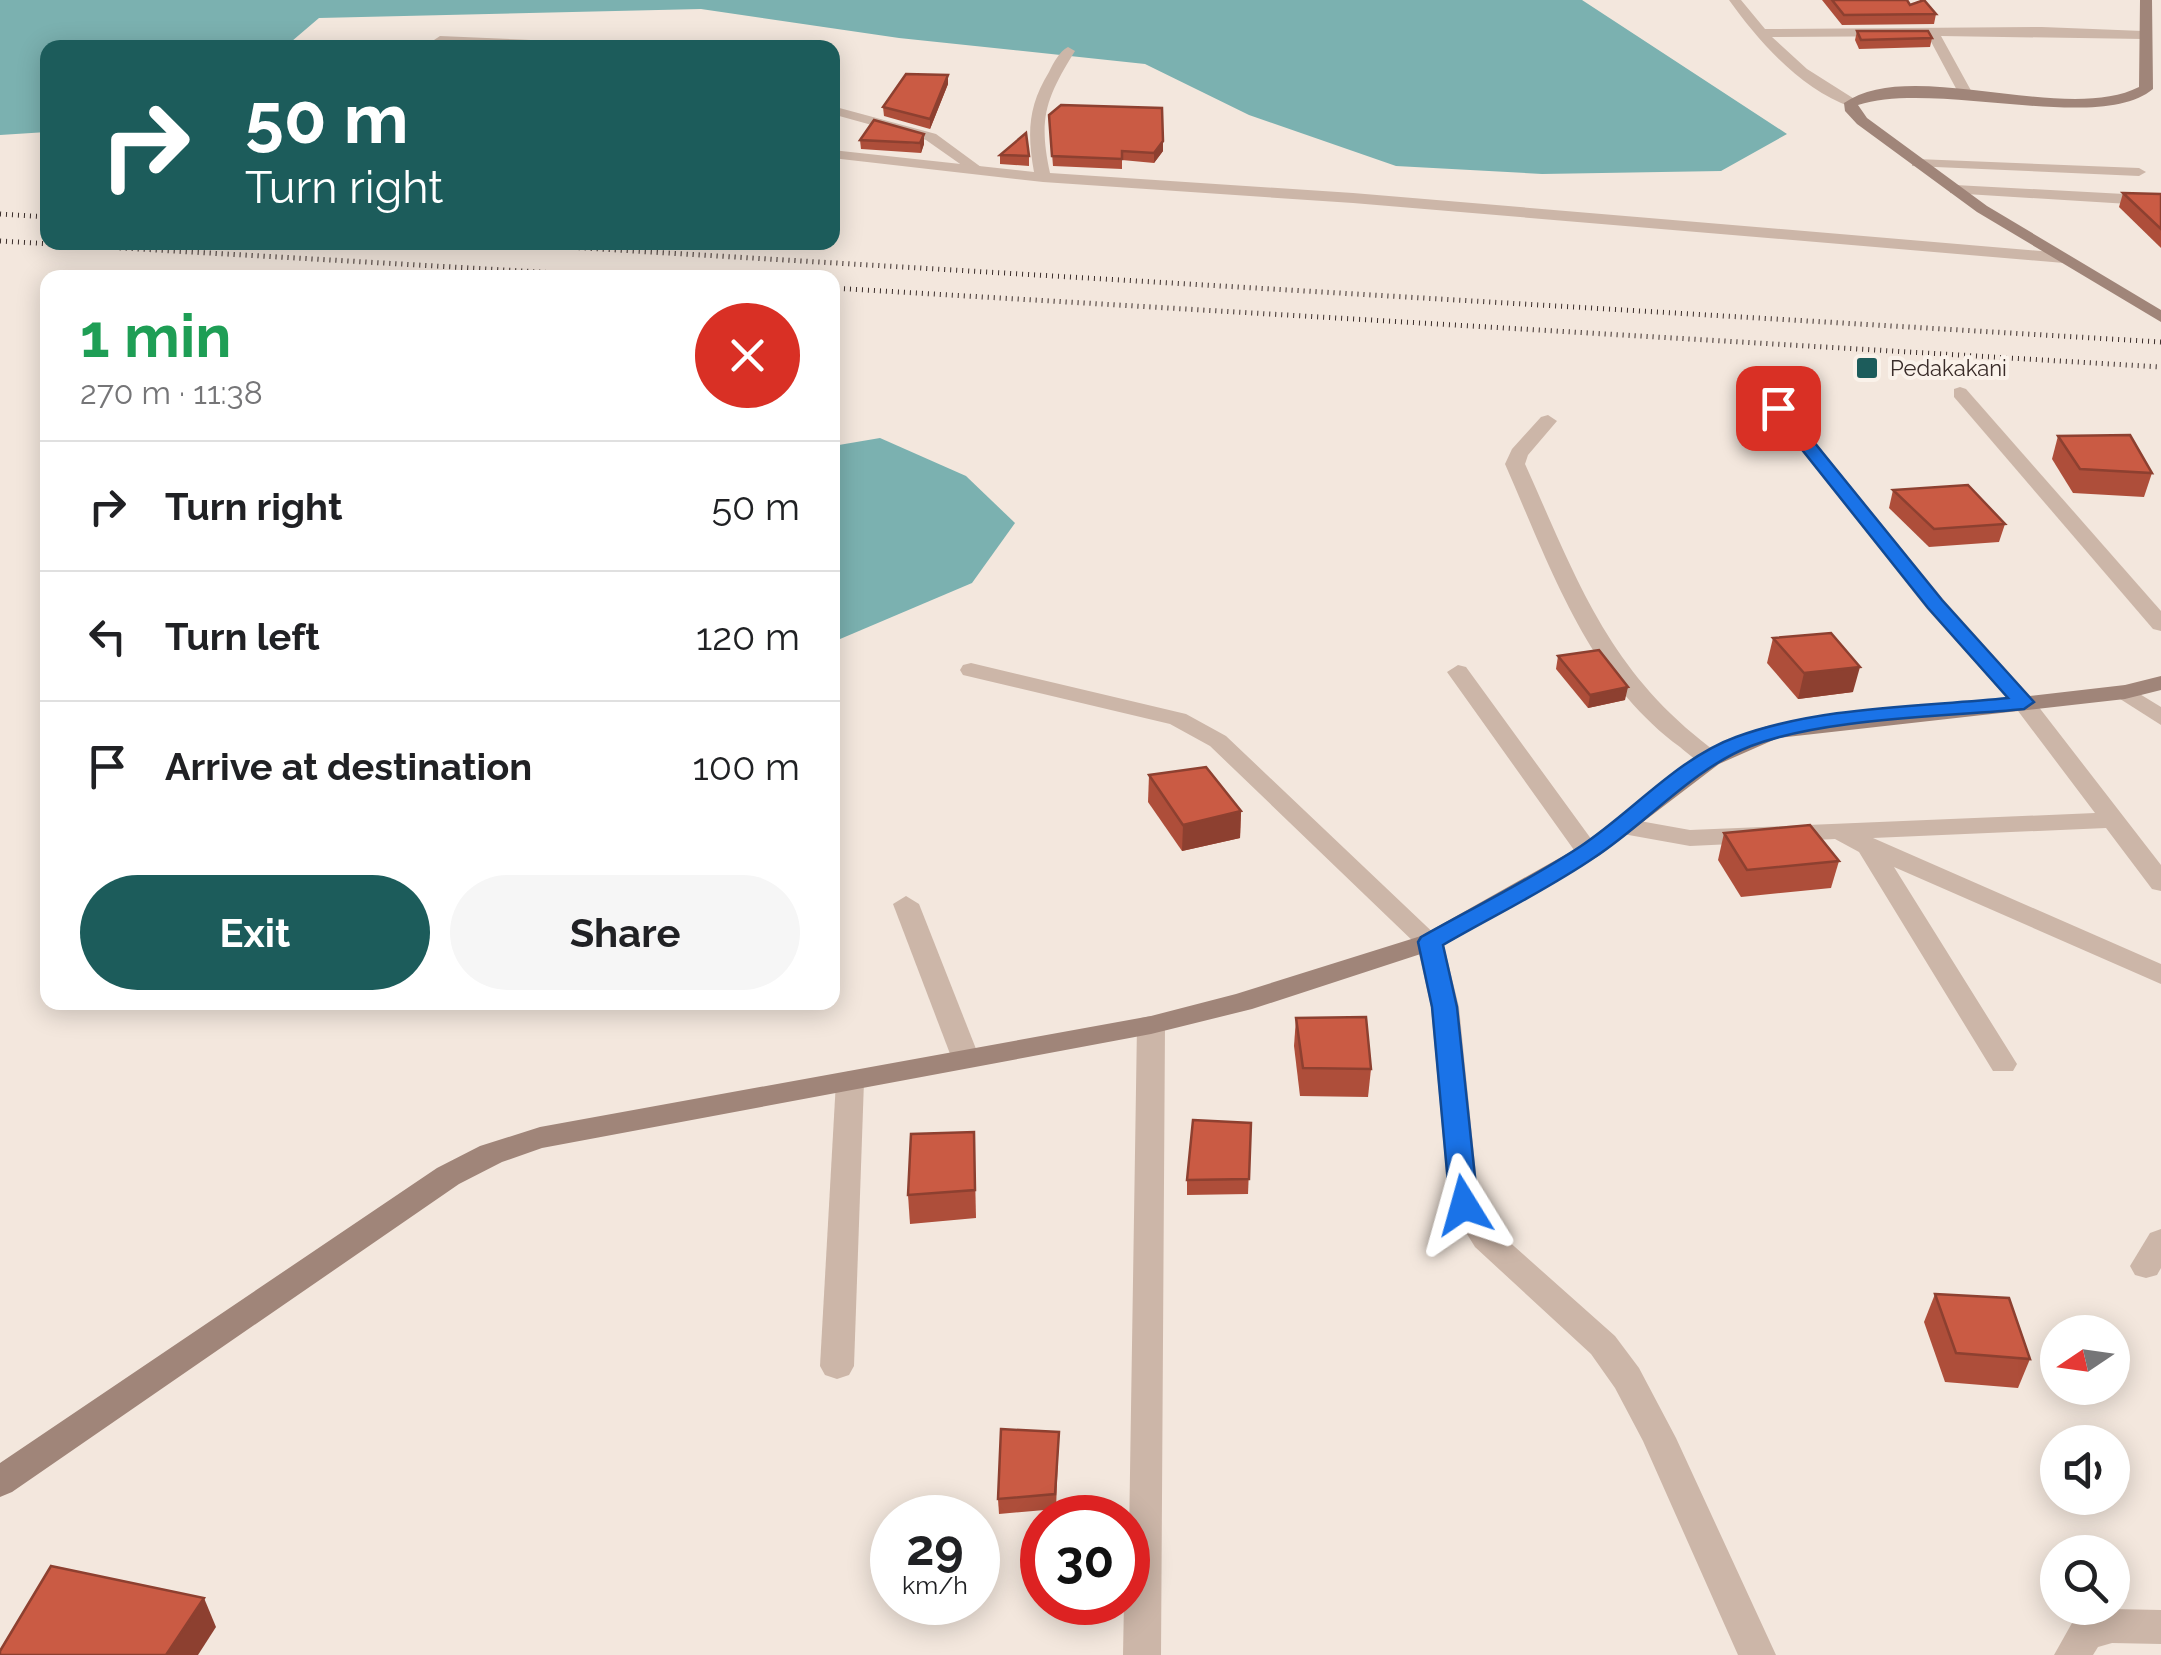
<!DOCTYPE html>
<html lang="en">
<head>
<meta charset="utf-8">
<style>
  :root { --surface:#fff; --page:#f6f6f6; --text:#202124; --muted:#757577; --line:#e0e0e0; --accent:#1c5c5b }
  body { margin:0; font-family:Raleway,sans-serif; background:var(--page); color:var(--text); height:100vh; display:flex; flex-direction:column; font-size:38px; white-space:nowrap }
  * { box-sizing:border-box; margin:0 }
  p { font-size:32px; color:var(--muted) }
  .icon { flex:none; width:55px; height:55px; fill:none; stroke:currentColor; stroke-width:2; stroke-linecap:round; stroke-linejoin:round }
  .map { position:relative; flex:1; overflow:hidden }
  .side { position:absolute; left:40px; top:270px; width:800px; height:740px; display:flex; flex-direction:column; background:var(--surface); border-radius:20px; box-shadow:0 5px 25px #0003 }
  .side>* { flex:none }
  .top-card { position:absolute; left:40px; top:40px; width:800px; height:210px; border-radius:20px; box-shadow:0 5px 25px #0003; background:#1c5c5b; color:#fff; overflow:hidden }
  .needle { width:65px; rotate:257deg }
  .tools { position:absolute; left:2040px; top:1315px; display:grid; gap:20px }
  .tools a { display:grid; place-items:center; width:90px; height:90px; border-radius:50%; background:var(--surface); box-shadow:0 5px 25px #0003; font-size:50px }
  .speed { position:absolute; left:870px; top:1495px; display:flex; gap:20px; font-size:50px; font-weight:700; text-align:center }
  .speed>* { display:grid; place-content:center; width:130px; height:130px; border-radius:50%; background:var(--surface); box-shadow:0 5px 25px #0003; line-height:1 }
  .speed small { font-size:25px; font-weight:400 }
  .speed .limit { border:15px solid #d22; background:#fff; color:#111 }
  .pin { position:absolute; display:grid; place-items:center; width:85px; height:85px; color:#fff; margin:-42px; border-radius:20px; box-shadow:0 5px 15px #0006 }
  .me { position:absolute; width:110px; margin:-55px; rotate:352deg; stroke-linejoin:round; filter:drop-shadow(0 0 8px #0008) }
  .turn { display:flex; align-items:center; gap:35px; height:210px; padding:0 40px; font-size:45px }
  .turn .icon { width:130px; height:130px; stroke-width:2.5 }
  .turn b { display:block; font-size:70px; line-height:85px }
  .round { display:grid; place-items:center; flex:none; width:105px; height:105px; border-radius:52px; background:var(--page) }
  .head { display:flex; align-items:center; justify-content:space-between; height:170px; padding:0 40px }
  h1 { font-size:60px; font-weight:700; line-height:75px; color:#1e9e55 }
  .action { display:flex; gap:20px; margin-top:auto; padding:20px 40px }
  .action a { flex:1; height:115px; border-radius:60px; background:var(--accent); color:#fff; font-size:40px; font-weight:700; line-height:115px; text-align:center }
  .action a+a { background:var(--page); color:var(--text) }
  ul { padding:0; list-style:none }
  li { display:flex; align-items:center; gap:30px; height:130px; padding:0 40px; border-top:2px solid var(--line) }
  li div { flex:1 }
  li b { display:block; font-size:38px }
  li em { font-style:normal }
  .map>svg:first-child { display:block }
  .water { fill:#7bb1b0 }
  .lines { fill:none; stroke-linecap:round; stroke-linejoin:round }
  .service { fill:#ccb6a8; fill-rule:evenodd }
  .minor { fill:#ccb6a8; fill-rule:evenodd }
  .secondary { fill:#a08579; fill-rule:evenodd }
  .rail { stroke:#392c29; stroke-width:5; stroke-dasharray:1 5; stroke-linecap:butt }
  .wall { fill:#ae4e3a }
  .shaded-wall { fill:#8d4030 }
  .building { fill:#ca5b44; stroke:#8d4030; stroke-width:2.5 }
  .route { fill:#1a73e8; stroke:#114b97; stroke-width:2.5 }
  .poi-dot { fill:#1c5c5b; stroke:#faf2ea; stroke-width:4 }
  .labels { text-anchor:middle; stroke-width:8; stroke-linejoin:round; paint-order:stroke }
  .far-poi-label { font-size:22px; fill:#392c29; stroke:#faf2ea; text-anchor:start }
</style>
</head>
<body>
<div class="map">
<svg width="2161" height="1655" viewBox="0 0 2161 1655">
  <rect width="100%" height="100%" fill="#f3e7dd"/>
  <g class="water">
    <polygon points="0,0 1582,0 1787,134 1721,171 1542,174 1396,166 1249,115 1145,64 899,38 701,9 319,18 285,47 48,48 47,132 0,135"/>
    <polygon points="880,438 966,476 1015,523 972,583 833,642 833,446"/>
  </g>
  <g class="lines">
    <g class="service">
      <polygon points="440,36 620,44 626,48 435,43 434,40"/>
      <polygon points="832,106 936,134 985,170 973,173 926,140 832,114"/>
    </g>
    <g class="minor">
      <path d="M 1729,0 L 1741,0 L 1765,29 L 2042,27 L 2143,31 L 2149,35 L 2143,39 L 1941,36 L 1974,96 L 1967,100 L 1960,96 L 1928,36 L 1772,37 L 1807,69 L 1856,100 L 1858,103 L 1851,107 C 1801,89 1759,42 1729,0 Z"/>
      <path d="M 1068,47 L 1075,51 C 1046,98 1038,118 1050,173 L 1353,193 L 2064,253 L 2072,258 L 2064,263 L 1353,203 L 1043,182 L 832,158 L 832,150 L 1034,172 C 1027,133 1028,106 1049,72 C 1054,62 1059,52 1068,47 Z"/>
      <polygon points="1917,159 2139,168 2146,172 2139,176 1912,166 1912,160"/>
      <polygon points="1955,185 2161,196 2161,206 1950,193 1950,187"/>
      <polygon points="1755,375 1761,376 1943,599 2031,697 2161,865 2161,891 2152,889 2106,828 1873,838 2161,964 2161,984 1894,867 2017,1064 2013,1071 1993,1071 1859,852 1835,839 1690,846 1623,834 1611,826 1623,818 1690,830 2095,813 2015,707 1927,609 1749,384 1746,380"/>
      <polygon points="1960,387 1966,389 2161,611 2161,631 2153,629 1954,397 1954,389"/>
      <path d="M 1548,415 L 1557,421 L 1528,455 L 1525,464 C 1579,584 1609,674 1719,754 L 1723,759 L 1719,764 C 1703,768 1692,757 1680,747 C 1588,680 1549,564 1505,464 L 1512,449 L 1541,417 Z"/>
      <polygon points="971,663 1186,714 1226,736 1443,942 1459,1007 1479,1204 1497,1231 1615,1336 1639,1368 1676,1438 1776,1655 1738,1655 1643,1441 1615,1388 1591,1354 1475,1247 1449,1205 1431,1007 1417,945 1210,746 1170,724 963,675 960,670 963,665"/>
      <polygon points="1458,665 1466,667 1597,847 1601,852 1597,857 1579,857 1447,672"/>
      <polygon points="2125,685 2161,707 2161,725 2117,697 2114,692"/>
      <polygon points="906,896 919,904 980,1059 976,1066 956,1066 952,1059 893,904"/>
      <polygon points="1151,1016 1161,1018 1165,1025 1161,1655 1123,1655 1124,1602 1128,1602 1137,1025 1141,1018"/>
      <polygon points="850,1071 860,1074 864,1081 854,1366 849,1375 837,1379 825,1375 820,1366 836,1081 840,1074"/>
      <polygon points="2161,1229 2161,1268 2157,1275 2146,1278 2135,1275 2130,1266 2150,1233"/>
      <polygon points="2112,1609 2161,1610 2161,1644 2112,1643 2098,1647 2093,1655 2054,1655 2072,1623"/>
    </g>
    <g class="secondary">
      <path d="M 2140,0 L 2152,0 L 2153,89 C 2099,134 1936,80 1858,105 L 1867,118 L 1987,206 L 2161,310 L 2161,322 L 1977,212 L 1857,124 L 1845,111 L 1844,103 C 1910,56 2064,125 2139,87 Z"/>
      <polygon points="2161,676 2161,690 2125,699 1778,738 1719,764 1597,857 1439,948 1252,1009 1151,1034 542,1148 502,1162 459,1184 12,1492 0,1497 0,1463 437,1168 480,1146 540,1127 1151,1016 1236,994 1421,936 1579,847 1703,754 1732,738 1767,726 2125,685"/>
    </g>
    <g class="rail">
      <polyline points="0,214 48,217"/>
      <polyline points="0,241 644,278"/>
      <polyline points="483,242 2161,342"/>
      <polyline points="832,288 2161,367"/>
    </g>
  </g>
  <g class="wall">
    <polygon points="1822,0 1907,0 1910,5 1936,14 1934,24 1842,25"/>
    <polygon points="1857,31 1932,38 1930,47 1859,49 1855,40"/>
    <polygon points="948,75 948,84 930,129 884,116 883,107"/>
    <polygon points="1049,115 1163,151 1154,163 1122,160 1122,169 1053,166"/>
    <polygon points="860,140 924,144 921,153 861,149"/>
    <polygon points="1000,155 1029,156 1029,166 1000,164"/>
    <polygon points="2123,193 2161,194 2161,248 2119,207"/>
    <polygon points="2058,436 2152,473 2144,497 2073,493 2052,459"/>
    <polygon points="1893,490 2005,524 1999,542 1929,547 1889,508"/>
    <polygon points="1773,638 1853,692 1798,699 1767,663"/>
    <polygon points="1558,656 1625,700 1588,708 1556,669"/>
    <polygon points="1149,775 1241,811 1240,838 1182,851 1148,802"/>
    <polygon points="1724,833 1839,861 1831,888 1741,897 1718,860"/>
    <polygon points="1296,1018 1371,1069 1368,1097 1300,1096 1294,1046"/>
    <polygon points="1251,1123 1248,1194 1187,1195 1187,1180"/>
    <polygon points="974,1132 976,1218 910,1224 908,1195"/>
    <polygon points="1935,1294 2030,1359 2018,1388 1945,1382 1924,1322"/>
    <polygon points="1059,1432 1056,1509 999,1514 998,1499"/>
    <polygon points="1046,1602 1073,1602 1046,1605"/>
  </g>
  <g class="shaded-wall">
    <polygon points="948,75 948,84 930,129 930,119"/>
    <polygon points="924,134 924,144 921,153 920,143"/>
    <polygon points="1163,141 1163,151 1154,163 1154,153"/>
    <polygon points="1860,667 1853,692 1798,699 1804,673"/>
    <polygon points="1628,687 1625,700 1588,708 1590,695"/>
    <polygon points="1241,811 1240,838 1182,851 1183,825"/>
    <polygon points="204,1598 216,1627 198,1655 166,1655"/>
  </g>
  <g class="building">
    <polygon points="1832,0 1907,0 1910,5 1924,0 1936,14 1844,15"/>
    <polygon points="1857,31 1928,31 1932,38 1861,40"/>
    <polygon points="906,74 948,75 930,119 883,107"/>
    <polygon points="1061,105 1162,108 1163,141 1154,153 1122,151 1122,159 1052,156 1049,115"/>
    <polygon points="874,120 924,134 920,143 860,140"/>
    <polygon points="1026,133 1029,156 1000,155"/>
    <polygon points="2123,193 2161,194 2161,229"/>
    <polygon points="2130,435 2152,473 2080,469 2058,436"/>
    <polygon points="1968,485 2005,524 1934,529 1893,490"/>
    <polygon points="1831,633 1860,667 1804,673 1773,638"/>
    <polygon points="1599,650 1628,687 1590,695 1558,656"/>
    <polygon points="1206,767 1241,811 1183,825 1149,775"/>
    <polygon points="1810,825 1839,861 1747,870 1724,833"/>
    <polygon points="1366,1017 1371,1069 1303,1068 1296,1018"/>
    <polygon points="1193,1120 1251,1123 1249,1179 1187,1180"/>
    <polygon points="974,1132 975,1190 908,1195 911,1134"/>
    <polygon points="1935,1294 2009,1298 2030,1359 1956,1353"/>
    <polygon points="1001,1429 1059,1432 1055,1494 998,1499"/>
    <polygon points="1039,1526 1042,1526 1042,1562"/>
    <polygon points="51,1566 204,1598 166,1655 0,1655 0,1651"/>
  </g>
  <path class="route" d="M 1772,405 L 1784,405 L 1942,600 L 2034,702 L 2024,709 C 1944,717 1824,718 1751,746 C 1692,769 1647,823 1595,857 C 1547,890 1493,916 1443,945 L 1457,1007 L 1478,1205 L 1474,1213 L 1464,1216 L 1454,1213 L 1450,1205 L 1432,1007 L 1418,942 L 1421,937 C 1474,907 1530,880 1581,846 C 1632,812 1678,758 1736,737 C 1821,706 1919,707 2008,698 L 1928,608 L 1772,412 Z"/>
  <rect class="poi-dot" x="1855" y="356" width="24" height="24" rx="5"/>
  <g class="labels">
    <g class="far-poi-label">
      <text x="1890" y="376">Pedakakani</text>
    </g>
  </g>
</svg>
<div class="tools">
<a><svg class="needle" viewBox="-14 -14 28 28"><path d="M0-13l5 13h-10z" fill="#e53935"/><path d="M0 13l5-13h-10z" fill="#757577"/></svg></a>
<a><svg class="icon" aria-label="sound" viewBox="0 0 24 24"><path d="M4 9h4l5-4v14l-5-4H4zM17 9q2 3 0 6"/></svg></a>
<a><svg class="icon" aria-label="search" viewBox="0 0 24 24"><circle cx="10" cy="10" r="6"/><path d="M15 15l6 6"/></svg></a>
</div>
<div class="speed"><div>29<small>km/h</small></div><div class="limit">30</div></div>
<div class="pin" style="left:1778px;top:408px;background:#d93025"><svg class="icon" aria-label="arrive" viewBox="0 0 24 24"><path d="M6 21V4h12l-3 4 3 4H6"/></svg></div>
<svg class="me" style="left:1464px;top:1205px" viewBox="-20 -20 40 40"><path d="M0-17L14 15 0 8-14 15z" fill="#1a73e8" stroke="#fff" stroke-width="4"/></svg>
<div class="top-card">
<div class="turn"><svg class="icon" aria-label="right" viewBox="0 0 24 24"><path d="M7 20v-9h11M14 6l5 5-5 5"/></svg><div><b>50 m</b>Turn right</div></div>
</div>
<section class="side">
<div class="head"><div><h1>1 min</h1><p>270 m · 11:38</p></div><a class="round" style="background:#d93025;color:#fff"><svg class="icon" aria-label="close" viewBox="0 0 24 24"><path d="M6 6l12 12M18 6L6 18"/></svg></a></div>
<ul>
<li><svg class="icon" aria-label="right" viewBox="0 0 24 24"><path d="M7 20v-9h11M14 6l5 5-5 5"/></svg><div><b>Turn right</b></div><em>50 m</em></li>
<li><svg class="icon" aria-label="left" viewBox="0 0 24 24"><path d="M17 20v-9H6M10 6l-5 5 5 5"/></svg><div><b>Turn left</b></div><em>120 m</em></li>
<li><svg class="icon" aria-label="arrive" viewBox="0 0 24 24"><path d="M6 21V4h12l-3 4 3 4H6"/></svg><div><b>Arrive at destination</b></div><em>100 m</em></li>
</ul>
<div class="action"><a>Exit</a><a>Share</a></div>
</section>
</div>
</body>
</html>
